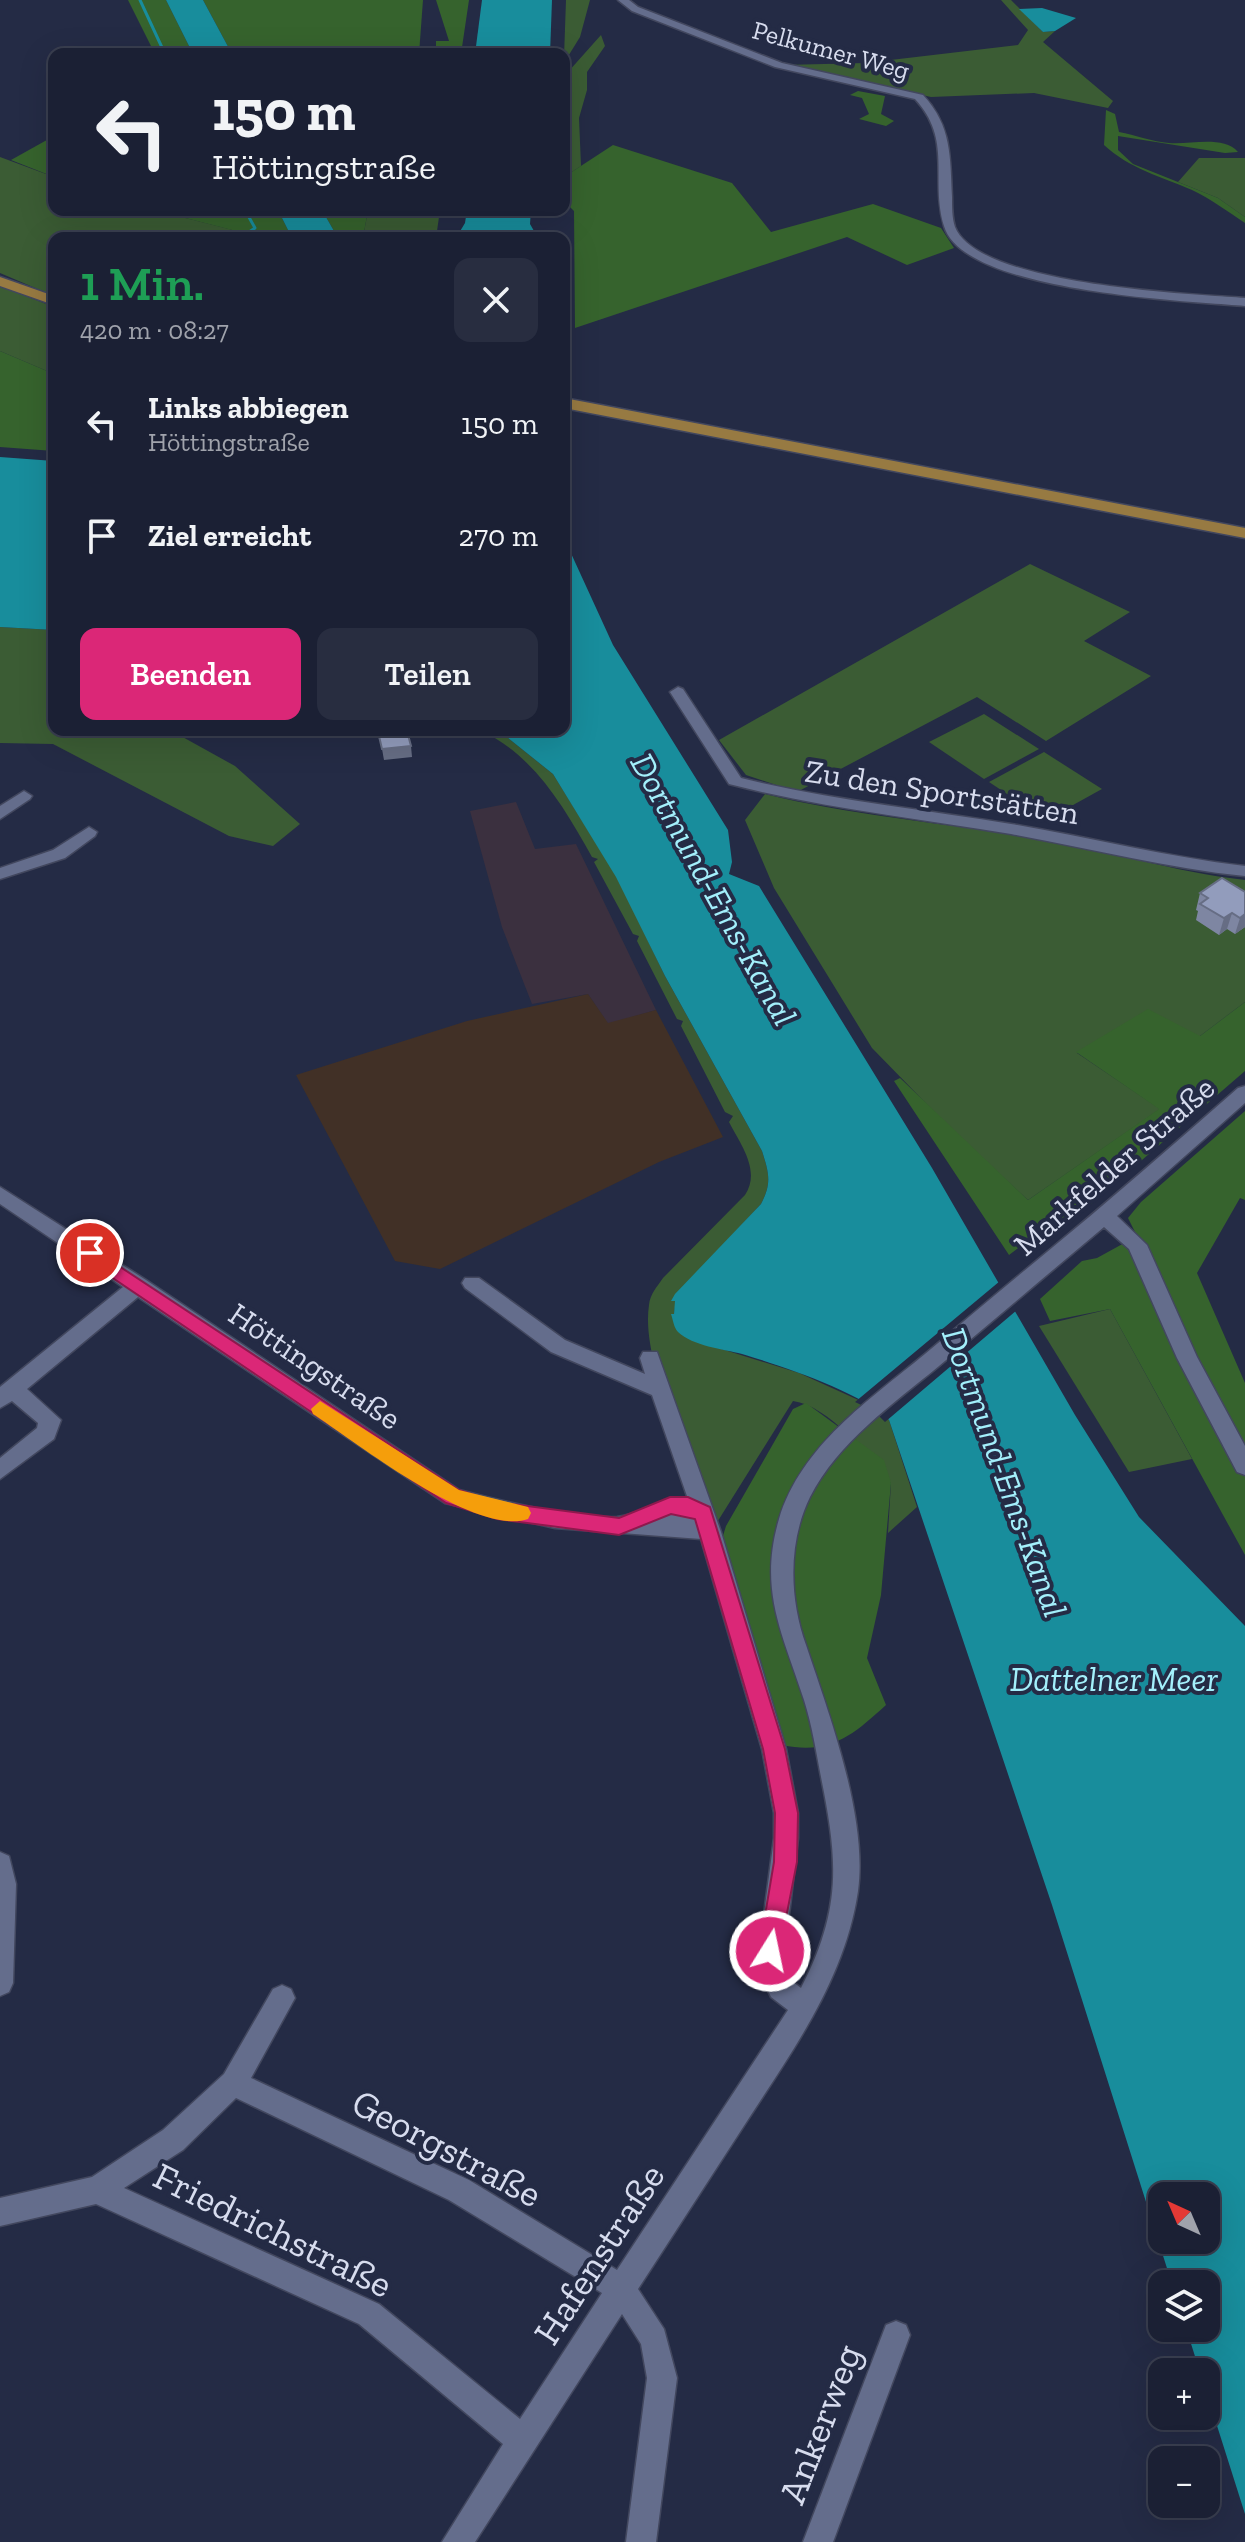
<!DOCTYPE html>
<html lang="de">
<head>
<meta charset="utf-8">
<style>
  :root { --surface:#1b2034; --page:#282d40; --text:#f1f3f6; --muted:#a0a3ac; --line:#393e4f; --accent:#db2777 }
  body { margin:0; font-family:"Zilla Slab",serif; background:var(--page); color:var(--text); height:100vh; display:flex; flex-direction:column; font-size:30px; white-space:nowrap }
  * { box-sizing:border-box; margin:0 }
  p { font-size:26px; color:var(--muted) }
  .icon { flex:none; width:44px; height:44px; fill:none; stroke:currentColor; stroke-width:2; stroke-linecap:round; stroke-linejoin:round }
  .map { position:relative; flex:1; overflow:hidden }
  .details { position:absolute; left:48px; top:232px; width:522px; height:504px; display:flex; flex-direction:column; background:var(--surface); border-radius:16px; box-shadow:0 8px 32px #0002,0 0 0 2px var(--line) }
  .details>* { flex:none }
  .banner { position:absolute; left:48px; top:48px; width:522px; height:168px; border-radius:16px; box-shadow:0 8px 32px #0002,0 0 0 2px var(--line); background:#1b2034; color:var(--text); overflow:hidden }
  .needle { width:52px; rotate:316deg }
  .buttons { position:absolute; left:1148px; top:2182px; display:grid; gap:16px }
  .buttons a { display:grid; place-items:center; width:72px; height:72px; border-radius:16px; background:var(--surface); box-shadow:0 8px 32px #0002,0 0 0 2px var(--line); font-size:40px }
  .pin { position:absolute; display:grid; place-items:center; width:68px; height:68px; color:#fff; margin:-34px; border:4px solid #fff; border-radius:50%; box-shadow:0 2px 8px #0007 }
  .me { position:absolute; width:88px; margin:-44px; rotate:10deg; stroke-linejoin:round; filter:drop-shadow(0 0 6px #0008) }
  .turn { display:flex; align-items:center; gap:28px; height:168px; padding:0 32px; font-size:36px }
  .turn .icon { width:104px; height:104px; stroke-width:2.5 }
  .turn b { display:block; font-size:56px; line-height:68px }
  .round { display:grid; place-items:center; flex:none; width:84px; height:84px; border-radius:16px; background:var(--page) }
  .head { display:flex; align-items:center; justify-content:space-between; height:136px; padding:0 32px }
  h1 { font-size:48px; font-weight:600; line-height:60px; color:#1e9e55 }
  .cta { display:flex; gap:16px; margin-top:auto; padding:16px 32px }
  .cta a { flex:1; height:92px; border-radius:16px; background:var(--accent); color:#fff; font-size:32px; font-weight:600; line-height:92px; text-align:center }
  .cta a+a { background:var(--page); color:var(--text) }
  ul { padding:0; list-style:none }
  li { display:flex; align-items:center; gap:24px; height:112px; padding:0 32px }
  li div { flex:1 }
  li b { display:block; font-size:30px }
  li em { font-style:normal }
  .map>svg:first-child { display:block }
  .commercial { fill:#3b303f }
  .industrial { fill:#413026 }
  .green { fill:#3b5c34 }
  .forest { fill:#36632d }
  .water { fill:#188d9c; fill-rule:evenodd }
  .pier { fill:#242b45 }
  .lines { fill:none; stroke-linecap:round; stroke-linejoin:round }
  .stream { stroke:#188d9c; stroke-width:3 }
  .minor-casing { stroke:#42475e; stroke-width:3 }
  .major-casing { stroke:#42475e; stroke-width:3 }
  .minor { fill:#646d8c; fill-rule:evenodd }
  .major { fill:#977a42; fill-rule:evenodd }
  .wall { fill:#7e86a2 }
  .shaded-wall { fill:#666d84 }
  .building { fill:#929cbc; stroke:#666d84; stroke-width:2 }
  .route { fill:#db2777; stroke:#8e194d; stroke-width:2 }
  .slow { fill:#f59e0b }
  .labels { text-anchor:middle; stroke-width:8; stroke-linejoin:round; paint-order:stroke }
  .far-street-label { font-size:26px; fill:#d7dcee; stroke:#242b45 }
  .street-label { font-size:32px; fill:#d7dcee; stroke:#242b45 }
  .water-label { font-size:34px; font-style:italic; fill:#a3effb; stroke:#242b45 }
  .near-street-label { font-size:38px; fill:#d7dcee; stroke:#242b45 }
</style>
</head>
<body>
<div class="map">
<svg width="1245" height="2542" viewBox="0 0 1245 2542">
  <rect width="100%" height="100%" fill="#242b45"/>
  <polygon class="commercial" points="516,802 535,849 576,844 656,1010 608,1024 588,994 532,1004 502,927 470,811"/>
  <polygon class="industrial" points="588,994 608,1023 656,1010 723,1137 659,1162 440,1269 395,1261 296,1075 467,1021"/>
  <g class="green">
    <polygon points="566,0 590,0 580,37 567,58 564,57"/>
    <polygon points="1001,0 1011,0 1043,32 1055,31 1043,42 1113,101 1108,108 1034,93 931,97 783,65 865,63 1018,45 1028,30"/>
    <polygon points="601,35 605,46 587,72 587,90 579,118 581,166 564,177 564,91 568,72"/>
    <polygon points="0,157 54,177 54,210 154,210 237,231 228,238 54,238 54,296 0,273"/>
    <polygon points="1199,158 1245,158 1245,217 1218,198 1178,182"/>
    <polygon points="368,210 440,210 436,238 363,238"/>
    <polygon points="0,286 54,307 54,374 0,351"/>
    <polygon points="1030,564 1130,612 1084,641 1151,676 1046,741 977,697 797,792 746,775 719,740"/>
    <polygon points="0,627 54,630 54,730 170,730 235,766 300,824 273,846 229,836 53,744 0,743"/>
    <polygon points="984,714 1039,749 984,779 929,742"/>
    <path d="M 480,730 L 498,730 L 553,774 L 617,877 L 665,976 L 762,1151 C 769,1173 772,1183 761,1204 L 677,1294 L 674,1314 L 699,1342 L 799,1373 L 876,1408 L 889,1420 L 917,1507 L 888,1533 L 891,1483 C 869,1456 829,1406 793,1401 L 716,1524 C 694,1468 640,1364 649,1305 C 650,1294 657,1287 663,1278 L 745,1195 C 761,1171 741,1145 729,1122 L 733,1116 L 725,1112 L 681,1026 L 683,1021 L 677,1019 L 637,941 L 639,936 L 633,934 L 594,862 L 598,859 L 592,857 C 564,807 534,755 480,730 Z"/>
    <polygon points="1044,752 1102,789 1046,820 989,782"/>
    <path d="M 765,794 C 854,816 945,823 1036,838 C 1106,850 1174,872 1245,880 L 1245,1002 L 1200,1036 L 1077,1053 L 1160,1109 L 1028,1200 L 954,1132 L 872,1048 L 774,888 L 745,820 Z"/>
    <polygon points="1110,1309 1192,1459 1129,1472 1039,1326"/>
  </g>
  <g class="forest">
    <polygon points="128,0 166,0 193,54 155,54"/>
    <polygon points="203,0 423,0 419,54 232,54"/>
    <polygon points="436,0 469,0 461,54 436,54 436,41 449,41"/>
    <polygon points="858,91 885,96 881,114 894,121 886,126 859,119 869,114 862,98 850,95"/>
    <path d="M 1106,110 L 1115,114 L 1119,132 C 1135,135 1153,142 1169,143 C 1190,145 1223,135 1238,152 L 1225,153 L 1118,136 L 1118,150 L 1133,164 L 1218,198 L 1245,217 L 1245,223 C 1227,211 1211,199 1192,190 C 1160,176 1130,169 1104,145 Z"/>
    <polygon points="54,136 54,177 11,160"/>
    <polygon points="613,145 732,183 771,232 873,204 941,228 954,248 907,265 847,237 575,328 574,211 564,201 564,177"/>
    <polygon points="154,210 278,210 292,238 228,238 236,231"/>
    <polygon points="322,210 368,210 363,238 338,238"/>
    <polygon points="0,351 54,374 54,451 0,447"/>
    <polygon points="1245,1002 1245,1071 1039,1249 1029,1240 1009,1255 894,1081 900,1078 1028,1200 1159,1109 1076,1052 1148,1009 1200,1036"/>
    <polygon points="1245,1111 1245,1200 1240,1198 1197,1273 1245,1383 1245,1555 1110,1309 1050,1321 1040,1299 1082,1261 1097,1258 1137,1236 1128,1218 1141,1202"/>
    <path d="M 806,1403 L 884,1460 L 891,1483 L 881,1595 L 867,1658 L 886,1705 C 852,1736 830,1755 782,1745 L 722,1539 L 726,1526 L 793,1409 Z"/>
  </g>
  <g class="water">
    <polygon points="166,0 203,0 232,54 193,54"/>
    <polygon points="482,0 552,0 550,54 475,54"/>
    <polygon points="1042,8 1076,18 1055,31 1043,32 1019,9"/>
    <polygon points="278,210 322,210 338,238 292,238"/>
    <polygon points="467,210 531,210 530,224 538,238 456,238 465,223"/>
    <polygon points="0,457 54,461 54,630 0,627"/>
    <path d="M 564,538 L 613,645 L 728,830 L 732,862 L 729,874 L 759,886 L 932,1168 L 1075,1415 L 1139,1517 L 1245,1626 L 1245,2514 L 1206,2391 L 1206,2372 L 1200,2372 L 1186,2328 L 1206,2328 L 1206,2284 L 1172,2284 L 1052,1905 L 889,1420 C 861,1392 782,1366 742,1354 C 723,1349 693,1346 678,1332 C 674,1328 673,1320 671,1314 L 674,1314 L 675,1301 L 671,1301 L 675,1294 L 761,1204 C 772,1183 769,1173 762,1151 L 665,976 L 616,877 L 553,774 L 498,730 L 564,730 ZM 1162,2196 L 1206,2196 L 1206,2240 L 1162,2240 Z"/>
  </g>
  <polygon class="pier" points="1000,1281 1017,1310 885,1422 874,1411 855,1402"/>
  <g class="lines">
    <g class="stream">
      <polyline points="140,0 165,54"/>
      <polyline points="240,238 255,228 245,210"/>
    </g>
    <g class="minor-casing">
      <g id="minor">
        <path d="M 618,0 L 629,0 L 638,7 L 782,63 L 923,95 C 952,126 950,157 952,197 C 952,207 952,218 955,227 C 978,285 1188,294 1245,298 L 1245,306 C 1185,301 963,292 944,226 C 930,179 953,140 915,99 L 775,67 L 632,11 Z"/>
        <path d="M 678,687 L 683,689 L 741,778 C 830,800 921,809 1011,824 C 1089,837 1166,857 1245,866 L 1245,876 C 1166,868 1089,848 1011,834 C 917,818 822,808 729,784 L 670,692 Z"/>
        <polygon points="24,791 32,796 30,799 0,819 0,806"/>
        <polygon points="89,827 97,832 95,836 65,858 0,879 0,868 53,850"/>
        <path d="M 1245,1086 L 1245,1103 L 1117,1216 L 1147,1245 L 1197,1357 L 1245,1446 L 1245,1475 L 1237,1472 L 1177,1358 L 1129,1249 L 1104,1227 C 1049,1273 994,1320 939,1366 C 893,1404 838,1442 810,1497 C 788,1542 789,1598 806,1645 C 829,1714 868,1818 858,1891 C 845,1978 795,2047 749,2118 C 712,2175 675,2232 638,2289 L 664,2329 L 677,2378 L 656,2542 L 626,2542 L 647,2378 L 641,2344 L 622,2314 L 475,2542 L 442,2542 L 503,2444 L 359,2324 L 96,2204 L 0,2226 L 0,2198 L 92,2177 L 163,2130 L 224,2074 L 273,1989 L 282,1985 L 291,1989 L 295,1998 L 251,2078 L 469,2180 L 617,2270 L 788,2010 L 771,1997 L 757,1967 L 774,1838 L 774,1813 L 762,1749 L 701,1539 L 555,1528 L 445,1503 L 138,1297 L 27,1389 L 61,1420 L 54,1439 L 0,1479 L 0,1458 L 37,1428 L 38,1423 L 12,1401 L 0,1408 L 0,1387 L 123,1287 L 0,1204 L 0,1187 L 146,1280 L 459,1490 C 500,1501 576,1519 617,1517 C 642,1515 661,1496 688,1499 L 652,1395 L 551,1352 L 465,1288 L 462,1283 L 465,1278 L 479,1278 L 565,1340 L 645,1374 L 640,1358 L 643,1352 L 657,1352 L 721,1532 L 786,1749 L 798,1813 L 798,1838 L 783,1966 L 789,1979 L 801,1988 C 842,1909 838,1861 821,1777 C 816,1751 812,1725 804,1700 C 783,1634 758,1591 779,1519 C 801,1446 869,1400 925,1354 C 963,1322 1002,1289 1041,1257 C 1108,1202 1173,1145 1238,1088 ZM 236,2098 L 449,2200 L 602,2293 L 520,2419 L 379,2304 L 124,2188 L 183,2150 Z"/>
        <polygon points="0,1852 9,1856 16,1884 13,1983 9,1992 0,1996"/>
        <polygon points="896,2321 906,2325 910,2335 833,2542 803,2542 886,2325"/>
      </g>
    </g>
    <g class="major-casing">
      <g id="major">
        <polygon points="0,277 54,296 54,305 0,286"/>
        <polygon points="564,398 1245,528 1245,538 564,408"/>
      </g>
    </g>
    <use href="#minor" class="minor"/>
    <use href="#major" class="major"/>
  </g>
  <polygon class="wall" points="1222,878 1245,927 1235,934 1227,929 1219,935 1196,920 1198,911 1196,910 1200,893"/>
  <g class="shaded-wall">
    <polygon points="411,746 412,757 384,760 382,749"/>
    <polygon points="1232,913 1227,929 1219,935 1224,918"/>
    <polygon points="1245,914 1245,927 1235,934 1240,918"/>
  </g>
  <g class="building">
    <polygon points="407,731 411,746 382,749 379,736"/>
    <polygon points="1222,878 1245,892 1245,914 1240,918 1232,913 1224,918 1200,904 1208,898 1200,893"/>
  </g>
  <polygon class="route" points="90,1247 459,1490 497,1502 619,1518 670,1497 688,1497 710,1507 785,1749 798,1813 797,1862 778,1959 770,1962 762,1959 759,1951 774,1862 775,1813 763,1749 695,1519 671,1514 619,1535 497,1519 446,1503 83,1258 83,1249"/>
  <path class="slow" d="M 320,1401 L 459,1490 L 528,1507 L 531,1513 L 528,1519 C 476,1537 357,1443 313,1414 L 311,1409 Z"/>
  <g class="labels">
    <g class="far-street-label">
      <text transform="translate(831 50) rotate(15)" y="9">Pelkumer Weg</text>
    </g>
    <g class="street-label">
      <text transform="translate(942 792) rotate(9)" y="11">Zu den Sportstätten</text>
      <text transform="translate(1114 1166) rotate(-41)" y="11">Markfelder Straße</text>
      <text transform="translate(315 1366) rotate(34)" y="11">Höttingstraße</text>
    </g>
    <g class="water-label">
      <text transform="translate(714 889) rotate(61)" y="12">Dortmund-Ems-Kanal</text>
      <text transform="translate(1005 1472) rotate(70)" y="12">Dortmund-Ems-Kanal</text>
      <text x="1114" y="1691">Dattelner Meer</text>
    </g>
    <g class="near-street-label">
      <text transform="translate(447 2148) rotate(28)" y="13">Georgstraße</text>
      <text transform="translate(273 2230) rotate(26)" y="13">Friedrichstraße</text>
      <text transform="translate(599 2254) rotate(-57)" y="13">Hafenstraße</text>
      <text transform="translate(820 2424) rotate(-69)" y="13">Ankerweg</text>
    </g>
  </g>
</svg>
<div class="buttons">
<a><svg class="needle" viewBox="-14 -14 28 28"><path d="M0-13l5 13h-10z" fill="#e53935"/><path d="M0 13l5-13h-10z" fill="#a0a3ac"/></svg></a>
<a><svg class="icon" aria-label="layers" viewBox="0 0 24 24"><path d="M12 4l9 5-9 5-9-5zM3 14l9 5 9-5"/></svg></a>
<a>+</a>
<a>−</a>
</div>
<div class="pin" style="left:90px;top:1253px;background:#d93025"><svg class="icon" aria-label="arrive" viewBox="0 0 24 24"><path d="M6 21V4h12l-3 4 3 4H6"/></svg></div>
<svg class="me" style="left:770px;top:1951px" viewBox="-20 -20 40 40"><circle r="17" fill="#db2777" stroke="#fff" stroke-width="3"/><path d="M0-11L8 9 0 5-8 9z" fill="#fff"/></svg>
<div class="banner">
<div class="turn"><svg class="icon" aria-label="left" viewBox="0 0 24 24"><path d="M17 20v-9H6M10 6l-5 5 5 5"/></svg><div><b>150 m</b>Höttingstraße</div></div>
</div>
<section class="details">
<div class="head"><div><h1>1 Min.</h1><p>420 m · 08:27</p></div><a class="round"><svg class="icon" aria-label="close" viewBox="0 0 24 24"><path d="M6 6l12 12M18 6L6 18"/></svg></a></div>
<ul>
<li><svg class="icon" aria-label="left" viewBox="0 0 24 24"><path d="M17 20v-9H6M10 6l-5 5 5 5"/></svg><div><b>Links abbiegen</b><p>Höttingstraße</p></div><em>150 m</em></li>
<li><svg class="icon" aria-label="arrive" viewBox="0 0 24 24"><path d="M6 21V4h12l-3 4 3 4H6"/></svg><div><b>Ziel erreicht</b></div><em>270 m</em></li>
</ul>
<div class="cta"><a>Beenden</a><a>Teilen</a></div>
</section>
</div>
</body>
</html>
